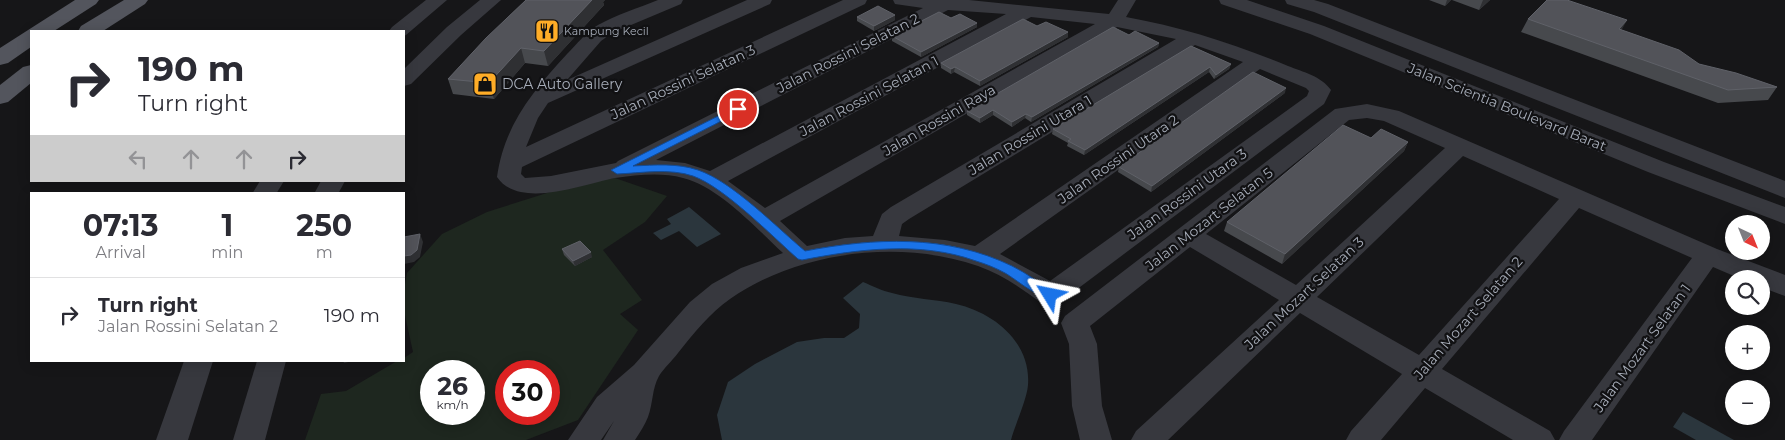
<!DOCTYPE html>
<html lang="en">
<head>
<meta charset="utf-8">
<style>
  :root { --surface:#fff; --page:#f7f7f7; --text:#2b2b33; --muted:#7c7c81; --line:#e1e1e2 }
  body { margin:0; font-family:Montserrat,sans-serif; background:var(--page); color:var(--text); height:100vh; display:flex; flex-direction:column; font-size:19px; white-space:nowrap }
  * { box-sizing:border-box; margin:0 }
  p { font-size:16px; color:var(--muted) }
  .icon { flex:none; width:28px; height:28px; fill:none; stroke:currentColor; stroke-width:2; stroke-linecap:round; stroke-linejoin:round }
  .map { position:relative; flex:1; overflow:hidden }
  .sheet { position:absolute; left:30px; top:192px; width:375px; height:170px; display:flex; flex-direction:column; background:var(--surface); border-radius:0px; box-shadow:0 2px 12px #0003 }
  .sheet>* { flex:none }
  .guide { position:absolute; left:30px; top:30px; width:375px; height:152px; border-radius:0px; box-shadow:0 2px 12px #0003; background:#fff; color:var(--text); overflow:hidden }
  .needle { width:32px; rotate:137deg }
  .buttons { position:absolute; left:1725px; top:215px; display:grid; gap:10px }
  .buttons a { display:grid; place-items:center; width:45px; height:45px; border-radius:50%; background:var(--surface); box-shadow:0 2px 12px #0003; font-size:25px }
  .speed { position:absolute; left:420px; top:360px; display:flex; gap:10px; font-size:25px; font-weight:700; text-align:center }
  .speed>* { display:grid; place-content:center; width:65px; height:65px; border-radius:50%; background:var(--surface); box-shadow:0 2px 12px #0003; line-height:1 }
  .speed small { font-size:12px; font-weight:400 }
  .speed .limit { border:8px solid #d22; background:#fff; color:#111 }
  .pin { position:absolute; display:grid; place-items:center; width:42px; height:42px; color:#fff; margin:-21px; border:2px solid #fff; border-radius:50%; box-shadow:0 1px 5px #0007 }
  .me { position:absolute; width:55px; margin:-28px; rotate:305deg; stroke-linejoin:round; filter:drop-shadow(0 0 4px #0008) }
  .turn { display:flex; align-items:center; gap:18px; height:105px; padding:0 25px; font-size:22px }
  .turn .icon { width:65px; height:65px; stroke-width:2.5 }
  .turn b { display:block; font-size:35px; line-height:42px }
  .lanes { display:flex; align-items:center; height:48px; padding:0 25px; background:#0003; justify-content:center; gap:25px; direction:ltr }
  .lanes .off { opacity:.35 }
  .eta { display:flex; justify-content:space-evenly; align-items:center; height:85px; text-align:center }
  .eta b { font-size:30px; font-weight:700; line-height:35px }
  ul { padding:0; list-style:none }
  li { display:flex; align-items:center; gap:15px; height:75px; padding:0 25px; border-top:1px solid var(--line) }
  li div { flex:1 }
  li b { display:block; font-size:19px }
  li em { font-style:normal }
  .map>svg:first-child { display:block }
  .green { fill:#1e271f; fill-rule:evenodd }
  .water { fill:#2b363d }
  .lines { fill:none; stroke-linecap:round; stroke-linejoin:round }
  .minor { fill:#37383e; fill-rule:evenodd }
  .major { fill:#53555d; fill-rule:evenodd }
  .wall { fill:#47494d }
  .shaded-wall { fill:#2f3033 }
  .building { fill:#525359; stroke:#5f6168 }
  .route { fill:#1a73e8; stroke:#114b97 }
  .labels { text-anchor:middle; stroke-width:4.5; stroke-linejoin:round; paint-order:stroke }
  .far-poi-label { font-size:11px; fill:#a7adb9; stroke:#111113; text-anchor:start }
  .street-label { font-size:14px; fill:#a7adb9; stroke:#111113 }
  .poi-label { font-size:14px; fill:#a7adb9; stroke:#111113; text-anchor:start }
</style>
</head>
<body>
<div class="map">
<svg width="1785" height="440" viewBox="0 0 1785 440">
  <rect width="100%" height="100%" fill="#161618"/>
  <path class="green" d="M 615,178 L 667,196 L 645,222 L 603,250 L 642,300 L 620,314 L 638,330 L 578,420 L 526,440 L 305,440 L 321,394 L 346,391 L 397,361 L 404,361 L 404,358 L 413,352 L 404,311 L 404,290 L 407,273 L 442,234 L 487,212 L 582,182 ZM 431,371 L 474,371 L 474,414 L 431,414 ZM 506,371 L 549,371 L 549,414 L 506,414 Z"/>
  <g class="water">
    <polygon points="689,207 721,234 697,247 679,231 661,240 653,233 671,224 667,219"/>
    <path d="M 863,282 C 873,286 882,291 892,293 C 913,299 935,299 956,304 C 995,313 1031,343 1028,385 C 1027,399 1015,425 1011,440 L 722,440 L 717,415 L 728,382 L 755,364 L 797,342 L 824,338 L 844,338 L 859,328 L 860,314 L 843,298 Z"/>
    <polygon points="1683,412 1734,440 1696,440 1673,427"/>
  </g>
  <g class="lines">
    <g class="minor">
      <polygon points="426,0 447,0 406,35 404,36 404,31 389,31 392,27"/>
      <polygon points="480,0 501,0 461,35 411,84 404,86 404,69 447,27"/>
      <path d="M 658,0 L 683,0 L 681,4 L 612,33 L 601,41 L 567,80 L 747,0 L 772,0 L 770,4 L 548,103 L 538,118 L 526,147 L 843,0 L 867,0 L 865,4 L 522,167 L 521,174 L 525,178 L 551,176 L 616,163 L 618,161 L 923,8 L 895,4 L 893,0 L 969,0 L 1109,14 L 1118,0 L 1136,0 L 1126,17 C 1182,27 1235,44 1288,66 C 1303,72 1321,76 1331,90 L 1324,104 L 1060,302 L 1050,305 L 1040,302 C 1021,288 1001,274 978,266 C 900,239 799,251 730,299 C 710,313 694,333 678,353 C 672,361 664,368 659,376 C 652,388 653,404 648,417 C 645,425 640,432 635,440 L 603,440 L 614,421 L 601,440 L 568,440 L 597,397 L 634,365 L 690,302 L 712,284 L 741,268 L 783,253 C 756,228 719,187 683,178 C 661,172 637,175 615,178 C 584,184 519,210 497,177 C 504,126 532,92 567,54 C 577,44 586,32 598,25 C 616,15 638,8 658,0 ZM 948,10 L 1006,14 L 710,171 L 685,163 L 656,160 ZM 1031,17 L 1095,24 L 765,208 L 728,181 ZM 1117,27 L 1176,39 L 891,207 L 882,214 L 873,236 L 845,238 L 807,246 L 780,221 ZM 1195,45 L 1243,62 L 975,246 L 945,240 L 899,236 L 902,224 L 909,219 ZM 1260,69 L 1306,88 L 1309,91 L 1307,96 L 1050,281 L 1000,254 Z"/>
      <polygon points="1219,0 1247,0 1324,26 1664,162 1785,207 1785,224 1648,172 1310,34 1221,4"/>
      <polygon points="1285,0 1314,0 1328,4 1785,181 1785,198 1314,12 1287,4"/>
      <path d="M 1367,104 L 1399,111 L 1717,249 L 1785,275 L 1785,296 L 1761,287 L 1761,279 L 1741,279 L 1713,267 L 1592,440 L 1559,440 L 1564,431 L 1692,258 L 1579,208 L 1442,369 L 1550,431 L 1555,440 L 1513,440 L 1425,388 L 1381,440 L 1346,440 L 1351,431 L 1402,374 L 1300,313 L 1168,440 L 1131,440 L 1136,431 L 1279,300 L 1190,247 L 1090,326 L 1097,344 L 1102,406 L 1112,440 L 1080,440 L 1072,406 L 1069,344 L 1061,323 L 1065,316 L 1335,109 ZM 1367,118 L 1384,121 L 1445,148 L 1296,285 L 1206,234 L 1349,120 ZM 1463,156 L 1559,199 L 1419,355 L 1317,297 Z"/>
      <polygon points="260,181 284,181 276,194 252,194"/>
      <polygon points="321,181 345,181 338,194 314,194"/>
      <polygon points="184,361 213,361 188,440 156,440"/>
      <polygon points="257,361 286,361 265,440 233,440"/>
    </g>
    <g class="major">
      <polygon points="75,0 99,0 96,4 54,31 31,31 31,47 8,63 0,65 0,48"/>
      <polygon points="124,0 148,0 145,4 103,31 78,31 81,26"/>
      <polygon points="31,65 31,83 8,102 0,104 0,85 23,67"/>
    </g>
  </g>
  <g class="wall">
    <polygon points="526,0 605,0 603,2 604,5 548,66 525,63 494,99 453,94 448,79"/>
    <polygon points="1429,0 1451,0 1445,6"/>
    <polygon points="1452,0 1490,0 1479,10"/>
    <polygon points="857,17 895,20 874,31 857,21"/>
    <polygon points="951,18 977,27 921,57 892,41 892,36"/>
    <polygon points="1528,19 1622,30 1699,64 1777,87 1768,100 1718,103 1521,32"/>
    <polygon points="1037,26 1068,37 980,86 954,72 951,74 941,68 941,63"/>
    <polygon points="1129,35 1159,43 1158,47 1031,122 1025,118 1012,127 993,115 980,123 967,115 967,111"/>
    <polygon points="1191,46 1231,64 1229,69 1214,79 1209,72 1084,155 1067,146 1068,143 1052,134 1053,129"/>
    <polygon points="1285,93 1151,192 1118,172 1119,167"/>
    <polygon points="1371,138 1408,142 1404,151 1282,264 1224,231 1227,222"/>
    <polygon points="562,249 592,257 575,266 564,255"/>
  </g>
  <g class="shaded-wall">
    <polygon points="592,0 605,0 603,2 604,5 548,66 544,51"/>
    <polygon points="1447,0 1451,0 1445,6"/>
    <polygon points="1483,0 1490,0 1479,10"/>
    <polygon points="895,15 895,20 874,31 874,26"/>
    <polygon points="1627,20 1620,33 1619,29"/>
    <polygon points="977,23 977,27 921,57 921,52"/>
    <polygon points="1068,32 1068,37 980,86 980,81"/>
    <polygon points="1159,43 1158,47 1031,122 1032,117"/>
    <polygon points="521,48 525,63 494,99 489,83"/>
    <polygon points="1231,64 1229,69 1214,79 1216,75"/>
    <polygon points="955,67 954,72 951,74 951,69"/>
    <polygon points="1210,67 1209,72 1084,155 1085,150"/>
    <polygon points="1286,88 1285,93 1151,192 1152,186"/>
    <polygon points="993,110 993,115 980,123 980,118"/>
    <polygon points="1026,114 1025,118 1012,127 1012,122"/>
    <polygon points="1408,142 1404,151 1282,264 1285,254"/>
    <polygon points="420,234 423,242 420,257 414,262 404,264 404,256"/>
    <polygon points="591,252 592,257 575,266 573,261"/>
    <polygon points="343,361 353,361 344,363"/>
  </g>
  <g class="building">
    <polygon points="526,0 592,0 544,51 521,48 489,83 448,79 486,38"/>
    <polygon points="1547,0 1567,0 1627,20 1619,29 1679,50 1699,64 1736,73 1777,87 1728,90 1528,19"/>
    <polygon points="878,6 895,15 874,26 857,17"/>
    <polygon points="939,12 951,18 960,14 977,23 921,52 892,36"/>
    <polygon points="1023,19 1037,26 1046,22 1068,32 980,81 955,67 951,69 941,63"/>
    <polygon points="1113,27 1129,35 1135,31 1159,43 1032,117 1026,114 1012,122 993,110 980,118 967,111"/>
    <polygon points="1191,46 1231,64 1216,75 1210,67 1085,150 1068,141 1071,139 1053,129"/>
    <polygon points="1253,72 1286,88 1152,186 1119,167"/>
    <polygon points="1343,125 1371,138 1381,129 1408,142 1285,254 1227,222"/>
    <polygon points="420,234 417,250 411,255 404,256 404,237"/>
    <polygon points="580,241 591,252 573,261 562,249"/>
  </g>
  <path class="route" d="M 738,106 L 743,109 L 741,111 L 633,166 C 655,165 677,163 698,170 C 733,182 776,227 805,251 C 874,238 946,234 1012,266 C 1026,273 1040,283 1054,292 L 1056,295 L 1054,298 C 1042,302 1016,279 1005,273 C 996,268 986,264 976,261 C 921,241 859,249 802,260 L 798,259 C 772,236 724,187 693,176 C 669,168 641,173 617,174 L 611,170 Z"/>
  <defs>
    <g id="restaurant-square" transform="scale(1.25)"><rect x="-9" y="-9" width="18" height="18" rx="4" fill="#ffad27" stroke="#111113"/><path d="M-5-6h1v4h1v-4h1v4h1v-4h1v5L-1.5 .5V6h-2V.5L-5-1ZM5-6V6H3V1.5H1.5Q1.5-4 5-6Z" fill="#111"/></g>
    <g id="shop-square" transform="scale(1.25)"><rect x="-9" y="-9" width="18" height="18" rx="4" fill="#ffad27" stroke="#111113"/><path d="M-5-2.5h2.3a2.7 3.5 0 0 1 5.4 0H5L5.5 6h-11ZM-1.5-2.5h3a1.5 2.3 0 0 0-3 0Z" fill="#111"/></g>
  </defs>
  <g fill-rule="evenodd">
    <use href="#restaurant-square" x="547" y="31"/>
    <use href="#shop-square" x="485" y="84"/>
  </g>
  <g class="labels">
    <g class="far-poi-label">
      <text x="564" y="35">Kampung Kecil</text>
    </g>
    <g class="street-label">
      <text transform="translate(848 53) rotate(-27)" y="5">Jalan Rossini Selatan 2</text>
      <text transform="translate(683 82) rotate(-25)" y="5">Jalan Rossini Selatan 3</text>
      <text transform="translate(869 96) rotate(-28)" y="5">Jalan Rossini Selatan 1</text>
      <text transform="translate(1507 107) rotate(22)" y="5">Jalan Scientia Boulevard Barat</text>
      <text transform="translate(939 120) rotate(-30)" y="5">Jalan Rossini Raya</text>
      <text transform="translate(1030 135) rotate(-31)" y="5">Jalan Rossini Utara 1</text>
      <text transform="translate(1118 159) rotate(-35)" y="5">Jalan Rossini Utara 2</text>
      <text transform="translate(1187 194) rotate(-36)" y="5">Jalan Rossini Utara 3</text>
      <text transform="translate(1209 219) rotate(-38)" y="5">Jalan Mozart Selatan 5</text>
      <text transform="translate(1304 293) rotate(-43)" y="5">Jalan Mozart Selatan 3</text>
      <text transform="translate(1468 318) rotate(-49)" y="5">Jalan Mozart Selatan 2</text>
      <text transform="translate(1642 348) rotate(-54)" y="5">Jalan Mozart Selatan 1</text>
    </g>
    <g class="poi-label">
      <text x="502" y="89">DCA Auto Gallery</text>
    </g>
  </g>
</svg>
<div class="buttons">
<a><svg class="needle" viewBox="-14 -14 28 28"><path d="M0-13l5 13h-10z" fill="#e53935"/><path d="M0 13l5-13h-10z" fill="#7c7c81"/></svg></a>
<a><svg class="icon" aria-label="search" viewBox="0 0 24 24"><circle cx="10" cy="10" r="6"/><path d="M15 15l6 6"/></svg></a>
<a>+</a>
<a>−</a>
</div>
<div class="speed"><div>26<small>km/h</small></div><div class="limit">30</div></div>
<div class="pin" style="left:738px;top:109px;background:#d93025"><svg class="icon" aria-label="arrive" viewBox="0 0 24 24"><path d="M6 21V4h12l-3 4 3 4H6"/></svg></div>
<svg class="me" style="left:1050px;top:295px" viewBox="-20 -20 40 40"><path d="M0-17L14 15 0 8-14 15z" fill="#1a73e8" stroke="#fff" stroke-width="4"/></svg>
<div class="guide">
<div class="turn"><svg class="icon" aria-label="right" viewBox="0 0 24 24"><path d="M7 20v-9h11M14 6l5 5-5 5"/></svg><div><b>190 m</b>Turn right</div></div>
<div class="lanes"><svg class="icon off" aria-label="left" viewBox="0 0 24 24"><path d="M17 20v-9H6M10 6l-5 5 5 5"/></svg><svg class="icon off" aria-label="ahead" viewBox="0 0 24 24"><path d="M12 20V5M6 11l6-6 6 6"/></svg><svg class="icon off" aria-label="ahead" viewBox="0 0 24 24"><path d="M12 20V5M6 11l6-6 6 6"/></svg><svg class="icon" aria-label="right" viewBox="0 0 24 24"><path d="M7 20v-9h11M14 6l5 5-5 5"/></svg></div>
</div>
<section class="sheet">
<div class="eta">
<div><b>07:13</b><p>Arrival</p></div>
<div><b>1</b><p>min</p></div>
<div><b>250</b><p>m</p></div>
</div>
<ul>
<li><svg class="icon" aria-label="right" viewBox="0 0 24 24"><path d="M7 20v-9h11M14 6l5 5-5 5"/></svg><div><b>Turn right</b><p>Jalan Rossini Selatan 2</p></div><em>190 m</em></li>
</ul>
</section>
</div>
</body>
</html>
